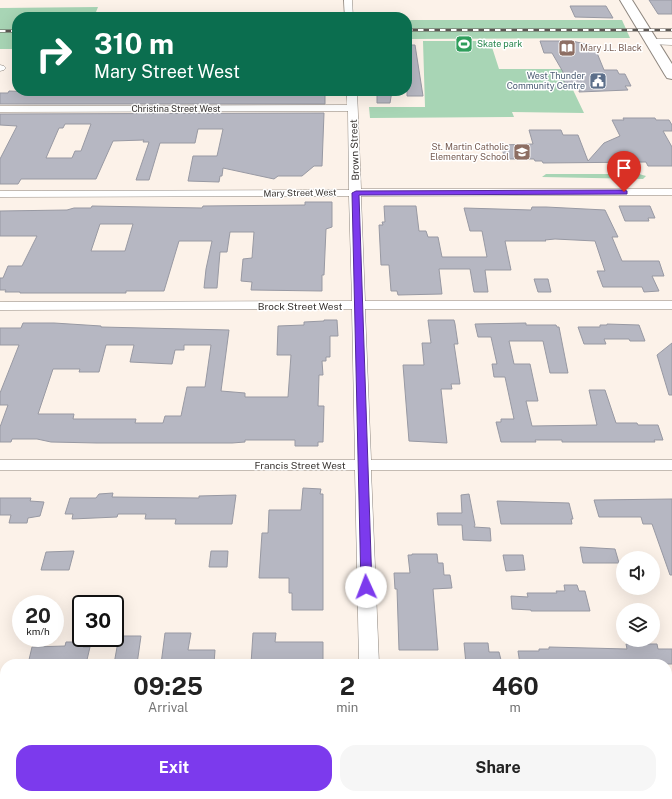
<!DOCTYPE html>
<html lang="en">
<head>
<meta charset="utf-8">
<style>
  :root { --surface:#fff; --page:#f6f6f6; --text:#222; --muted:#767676; --accent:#7c3aed }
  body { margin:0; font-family:"Public Sans",sans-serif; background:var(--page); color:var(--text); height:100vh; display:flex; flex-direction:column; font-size:15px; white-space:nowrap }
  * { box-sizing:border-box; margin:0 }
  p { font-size:13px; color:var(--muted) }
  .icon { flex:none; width:22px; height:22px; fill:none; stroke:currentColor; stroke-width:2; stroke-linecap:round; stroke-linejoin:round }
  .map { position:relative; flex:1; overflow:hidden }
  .panel { position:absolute; left:0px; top:659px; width:672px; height:140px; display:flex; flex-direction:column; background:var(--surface); border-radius:16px 16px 0 0; box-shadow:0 4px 16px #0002 }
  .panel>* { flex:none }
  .banner { position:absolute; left:12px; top:12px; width:400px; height:84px; border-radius:16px; box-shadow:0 4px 16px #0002; background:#0b6e4f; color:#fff; overflow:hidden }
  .tools { position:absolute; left:616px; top:551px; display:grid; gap:8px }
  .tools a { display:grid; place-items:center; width:44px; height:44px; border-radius:50%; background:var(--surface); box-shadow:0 4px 16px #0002; font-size:20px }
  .speed { position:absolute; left:12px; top:595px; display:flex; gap:8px; font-size:20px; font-weight:700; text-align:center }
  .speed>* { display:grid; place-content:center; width:52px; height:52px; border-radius:50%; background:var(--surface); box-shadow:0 4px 16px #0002; line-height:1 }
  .speed small { font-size:10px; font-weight:400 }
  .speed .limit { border:2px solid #111; border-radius:6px; background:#fff; color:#111 }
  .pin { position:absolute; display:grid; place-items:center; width:34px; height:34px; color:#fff; margin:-41px -17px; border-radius:50% 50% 50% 0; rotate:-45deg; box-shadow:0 0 4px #0007 }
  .pin .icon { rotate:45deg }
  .me { position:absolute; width:44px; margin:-22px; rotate:358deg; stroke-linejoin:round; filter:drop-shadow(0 0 3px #0008) }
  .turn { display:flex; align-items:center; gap:14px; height:84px; padding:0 16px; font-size:18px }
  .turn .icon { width:52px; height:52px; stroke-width:2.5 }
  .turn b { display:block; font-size:28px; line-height:34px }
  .eta { display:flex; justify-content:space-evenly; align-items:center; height:68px; text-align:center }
  .eta b { font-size:24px; font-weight:700; line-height:28px }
  .action { display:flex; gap:8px; margin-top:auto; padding:8px 16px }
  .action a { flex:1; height:46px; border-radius:16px; background:var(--accent); color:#fff; font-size:16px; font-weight:700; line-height:46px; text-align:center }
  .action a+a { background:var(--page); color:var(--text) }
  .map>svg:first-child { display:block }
  .green { fill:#a8d5b5 }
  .building { fill:#b6b7c2; stroke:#9899a3; fill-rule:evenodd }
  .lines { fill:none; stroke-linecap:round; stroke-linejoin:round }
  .minor-casing { stroke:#8e867e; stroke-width:1 }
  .secondary-casing { stroke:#8e867e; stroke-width:2 }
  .minor { fill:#fff; fill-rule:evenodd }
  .secondary { fill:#fff; fill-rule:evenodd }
  .rail-casing { stroke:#5c5753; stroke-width:3 }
  .rail { stroke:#fff; stroke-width:2; stroke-dasharray:5.5; stroke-linecap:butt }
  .route { fill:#7c3aed; stroke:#51269a }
  .labels { text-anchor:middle; stroke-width:3; stroke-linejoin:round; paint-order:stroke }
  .far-leisure-label { font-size:9px; fill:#27864d; stroke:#fff; text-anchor:start }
  .far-education-label { font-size:9px; fill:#785e54; stroke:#fff; text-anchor:start }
  .far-service-label { font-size:9px; fill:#4e5e75; stroke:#fff; text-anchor:end }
  .far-street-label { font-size:9px; fill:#3a3633; stroke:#fff }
  .street-label { font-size:10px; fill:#3a3633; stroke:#fff }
</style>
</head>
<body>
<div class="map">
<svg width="672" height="799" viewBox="0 0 672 799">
  <rect width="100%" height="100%" fill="#fcf2e9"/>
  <g class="green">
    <polygon points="98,7 94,17 17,17 17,49 0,49 0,8"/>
    <polygon points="407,20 622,20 630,38 407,39"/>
    <polygon points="423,41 490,41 499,69 563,69 584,113 512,112 514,117 370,118 369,107 425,107"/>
    <polygon points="546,174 639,174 646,176 643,179 542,177"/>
  </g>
  <g class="building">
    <polygon points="649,0 672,0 672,14 658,14"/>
    <polygon points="570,6 606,6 613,18 575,17"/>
    <polygon points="540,41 572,41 590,45 595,48 604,70 617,70 619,74 625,74 631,86 625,86 628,90 579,92 580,86 569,87 563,80 563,72 552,53 544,53"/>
    <polygon points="407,45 415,45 423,96 407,96"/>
    <polygon points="9,91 88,94 272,91 271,95 304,95 305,93 308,93 308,91 325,91 325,104 0,104 0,93 8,93"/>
    <polygon points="377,91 392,91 390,103 377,103"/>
    <path d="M 324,113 L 322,166 L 314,166 L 302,176 L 278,176 L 274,179 L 223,168 L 222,176 L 220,176 L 219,182 L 188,181 L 193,156 L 217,156 L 223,129 L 198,129 L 195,143 L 160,143 L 149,180 L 136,180 L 149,142 L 143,142 L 144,140 L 113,141 L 96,179 L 21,179 L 18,184 L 0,184 L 0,159 L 17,126 L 0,125 L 0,114 ZM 65,124 L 91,124 L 81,151 L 75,151 L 72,158 L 46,158 L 59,128 L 63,128 Z"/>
    <polygon points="623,118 655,118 656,120 669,120 672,125 672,131 663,131 672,147 672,166 648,166 646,162 543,163 542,161 535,161 534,159 505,159 501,145 533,144 529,130 561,130 563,135 578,135 588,161 604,143 620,136 612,120 624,120"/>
    <path d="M 305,202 L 332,202 L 332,227 L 326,229 L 324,275 L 322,275 L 322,291 L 251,290 L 252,282 L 241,281 L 243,259 L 252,258 L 254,232 L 230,232 L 227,252 L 220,252 L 217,288 L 204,288 L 206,269 L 212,241 L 179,241 L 164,291 L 126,291 L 126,293 L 20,293 L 20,292 L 5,292 L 6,290 L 0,290 L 0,278 L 3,278 L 8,266 L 22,266 L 37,236 L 0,236 L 0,211 L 67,210 L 74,208 L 91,208 L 92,206 L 202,208 L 203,206 L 305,205 ZM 100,224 L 133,224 L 125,251 L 91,251 Z"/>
    <polygon points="384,206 416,206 419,231 426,231 428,237 438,237 442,257 487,257 482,231 470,231 464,208 531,210 532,207 546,207 605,210 618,237 612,237 622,261 659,261 664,276 652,276 659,291 644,292 642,287 603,287 597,271 605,271 595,241 555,239 545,240 546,241 505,241 511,270 485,270 488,292 474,292 470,269 439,269 442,294 398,295 397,291 391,291 389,265 381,265 379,225 383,225 382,222 385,222"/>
    <polygon points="619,206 650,206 655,218 648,218 649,221 625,221"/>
    <polygon points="534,279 548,279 551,292 538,292"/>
    <path d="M 324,320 L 337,320 L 338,336 L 330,336 L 330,357 L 326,357 L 326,361 L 322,361 L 323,375 L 319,375 L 318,406 L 324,406 L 323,442 L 318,442 L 318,446 L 295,446 L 295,440 L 245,440 L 245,442 L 232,443 L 97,443 L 51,442 L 37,439 L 12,439 L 11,442 L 0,442 L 0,427 L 8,405 L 0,405 L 0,393 L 19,345 L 0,345 L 0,328 L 21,328 L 23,323 L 54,323 L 101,326 L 101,327 L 229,330 L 221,391 L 245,393 L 245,397 L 288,397 L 291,355 L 277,355 L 278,326 L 304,325 L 304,322 L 324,321 ZM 106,345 L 134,345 L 130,362 L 172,364 L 175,350 L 184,350 L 184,345 L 211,345 L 205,387 L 187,387 L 181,416 L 165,416 L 163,423 L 135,423 L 136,419 L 73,419 L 74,414 L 38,414 L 53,369 L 80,369 L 79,372 L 99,372 Z"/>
    <polygon points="428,320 454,320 455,324 458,344 454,344 460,384 451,384 452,389 441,389 447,443 409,441 403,365 424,365 422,343 431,343"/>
    <polygon points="526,323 526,325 556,325 557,327 559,327 568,373 550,373 543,341 509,341 514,364 530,364 538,401 526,401 532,426 597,425 589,390 605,390 616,423 637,423 638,425 658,425 663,440 654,440 655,442 562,442 562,440 535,440 536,442 501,442 496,422 501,422 501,419 514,419 505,377 494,377 492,364 497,364 491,337 478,337 475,324"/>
    <polygon points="607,324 639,325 645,341 630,341 629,339 604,339 606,344 584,344 578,327 600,327 600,325 607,325"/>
    <polygon points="672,343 672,395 669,395 657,355"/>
    <polygon points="303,488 321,489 320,494 323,494 323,610 292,610 292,593 289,593 289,578 259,578 262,533 268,533 269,510 301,510"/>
    <polygon points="113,493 112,497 199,498 199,496 236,495 232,524 175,524 176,519 145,519 146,514 118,514 117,517 72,519 73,514 65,514 70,498 96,498 99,494"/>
    <polygon points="469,494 475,525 474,527 490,528 491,541 463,540 462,525 438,525 437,513 462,513 461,495"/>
    <polygon points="0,498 31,498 30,501 44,502 40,516 28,518 27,523 9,523 11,515 0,515"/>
    <polygon points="672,499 672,575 670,575 652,524 643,524 641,517 599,517 594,500"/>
    <polygon points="497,501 569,503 573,519 571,519 572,524 501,524"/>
    <polygon points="580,547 615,549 619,563 583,563"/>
    <polygon points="74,551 69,570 41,570 46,552"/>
    <polygon points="211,551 228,551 227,567 209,567"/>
    <polygon points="412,554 437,554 438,563 443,563 444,575 450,575 452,588 433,589 438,650 399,650 397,589 395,589 394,573 410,573 408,555 412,555"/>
    <polygon points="503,555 523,555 525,570 506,571"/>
    <polygon points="564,585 577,585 579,591 585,591 590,611 531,611 531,610 512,609 511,596 528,597 527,593 557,593 556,591 565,591"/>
    <polygon points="165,633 191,633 188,650 215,650 214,664 161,664"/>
    <polygon points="253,633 276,633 275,642 323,642 323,664 251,664"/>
    <polygon points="119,636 141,636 137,664 114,664"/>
    <polygon points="66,642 85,642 83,647 90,647 86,664 28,664 32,647 65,646"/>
    <polygon points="464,643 488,643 489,652 499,652 502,664 466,664"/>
    <polygon points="626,644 657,644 658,649 672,649 672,664 520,664 518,651 539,651 539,649 549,649 549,647 627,649"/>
  </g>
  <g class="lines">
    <g class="minor-casing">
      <g id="minor">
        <polygon points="344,0 352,0 353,17 345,17"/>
        <polygon points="652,39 672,39 672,45 649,44 648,42 649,40"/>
        <polygon points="0,65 4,66 6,68 4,70 0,71"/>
        <polygon points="347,91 357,91 361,189 672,189 672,195 361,196 365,301 672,301 672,309 365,309 371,460 672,460 672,470 371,470 379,664 359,664 355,470 0,470 0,460 355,460 352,309 0,310 0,302 352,301 349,196 0,197 0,191 349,190 348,111 0,112 0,106 347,105"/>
        <rect x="667" y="699" width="5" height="16"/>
        <rect x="0" y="701" width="5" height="16"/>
        <rect x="361" y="794" width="22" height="5"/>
      </g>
    </g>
    <g class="secondary-casing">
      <polygon id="secondary" points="620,0 632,0 672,64 672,79 667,78 665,75"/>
    </g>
    <use href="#minor" class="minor"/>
    <use href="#secondary" class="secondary"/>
    <g class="rail-casing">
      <g id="rail">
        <polyline points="407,30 672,30"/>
        <polyline points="0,31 17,31"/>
      </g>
    </g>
    <use href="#rail" class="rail"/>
  </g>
  <polygon class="route" points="624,190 627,191 627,194 359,195 372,587 370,590 362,590 361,587 352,193 356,191"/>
  <defs>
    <g id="stadium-square" transform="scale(0.9)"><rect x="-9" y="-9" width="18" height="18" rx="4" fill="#2e9e5b" stroke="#fff"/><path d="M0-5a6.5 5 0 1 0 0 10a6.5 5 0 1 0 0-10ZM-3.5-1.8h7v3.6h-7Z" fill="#fff"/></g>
    <g id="library-square" transform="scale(0.9)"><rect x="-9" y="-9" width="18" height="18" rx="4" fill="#8d6e63" stroke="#fff"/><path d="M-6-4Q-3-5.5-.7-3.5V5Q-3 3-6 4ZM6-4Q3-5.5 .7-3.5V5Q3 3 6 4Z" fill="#fff"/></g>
    <g id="civic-square" transform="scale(0.9)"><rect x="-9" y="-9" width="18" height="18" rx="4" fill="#5c6f8a" stroke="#fff"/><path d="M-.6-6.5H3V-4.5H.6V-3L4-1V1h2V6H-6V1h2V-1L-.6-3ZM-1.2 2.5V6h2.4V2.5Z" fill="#fff"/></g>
    <g id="school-square" transform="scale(0.9)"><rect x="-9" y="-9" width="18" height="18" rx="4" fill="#8d6e63" stroke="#fff"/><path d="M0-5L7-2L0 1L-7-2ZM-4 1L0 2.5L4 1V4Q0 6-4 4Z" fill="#fff"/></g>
  </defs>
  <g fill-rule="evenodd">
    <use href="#stadium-square" x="464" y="44"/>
    <use href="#library-square" x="567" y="48"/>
    <use href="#civic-square" x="598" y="81"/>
    <use href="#school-square" x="522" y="152"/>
  </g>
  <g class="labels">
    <g class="far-leisure-label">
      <text x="477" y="47">Skate park</text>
    </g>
    <g class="far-education-label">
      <text x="580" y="51">Mary J.L. Black</text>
      <text x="509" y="150" text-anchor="end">St. Martin Catholic<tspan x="509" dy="10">Elementary School</tspan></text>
    </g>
    <g class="far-service-label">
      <text x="585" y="79">West Thunder<tspan x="585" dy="10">Community Centre</tspan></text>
    </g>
    <g class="far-street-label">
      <text x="176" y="112">Christina Street West</text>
      <text transform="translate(300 193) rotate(-1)" y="3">Mary Street West</text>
    </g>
    <g class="street-label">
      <text transform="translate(354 150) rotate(-92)" y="4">Brown Street</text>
      <text x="300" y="310">Brock Street West</text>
      <text x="300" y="469">Francis Street West</text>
    </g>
  </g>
</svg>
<div class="tools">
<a><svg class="icon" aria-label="sound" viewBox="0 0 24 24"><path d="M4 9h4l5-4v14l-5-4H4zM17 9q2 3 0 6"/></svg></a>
<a><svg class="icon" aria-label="layers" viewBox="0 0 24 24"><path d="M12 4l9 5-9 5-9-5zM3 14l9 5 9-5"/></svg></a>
</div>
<div class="speed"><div>20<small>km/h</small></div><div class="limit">30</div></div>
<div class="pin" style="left:624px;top:192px;background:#d93025"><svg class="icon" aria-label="arrive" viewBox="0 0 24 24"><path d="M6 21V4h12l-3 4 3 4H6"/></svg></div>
<svg class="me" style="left:366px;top:587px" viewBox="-20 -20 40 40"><circle r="19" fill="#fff"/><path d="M0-13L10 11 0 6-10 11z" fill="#7c3aed"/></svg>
<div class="banner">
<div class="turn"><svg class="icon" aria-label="right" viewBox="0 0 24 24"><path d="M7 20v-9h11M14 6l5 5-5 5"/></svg><div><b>310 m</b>Mary Street West</div></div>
</div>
<section class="panel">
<div class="eta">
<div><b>09:25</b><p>Arrival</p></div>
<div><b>2</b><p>min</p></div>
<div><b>460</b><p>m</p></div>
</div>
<div class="action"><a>Exit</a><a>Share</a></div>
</section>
</div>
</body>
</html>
